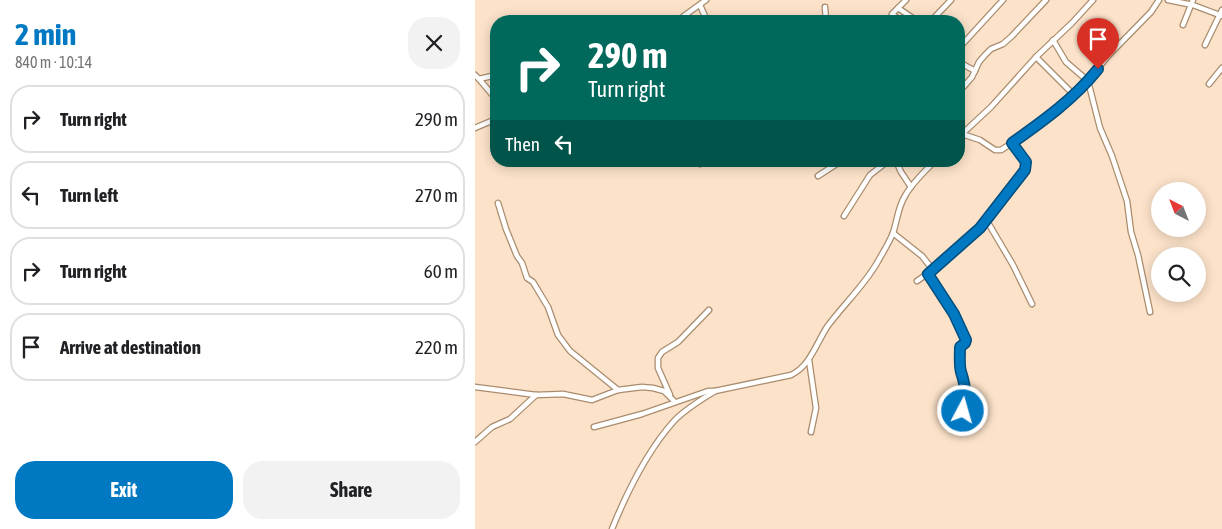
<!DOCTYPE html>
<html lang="en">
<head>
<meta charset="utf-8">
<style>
  :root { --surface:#fff; --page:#f2f2f2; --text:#202124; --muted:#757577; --line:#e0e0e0; --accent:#0078c2 }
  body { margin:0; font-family:"Asap Condensed",sans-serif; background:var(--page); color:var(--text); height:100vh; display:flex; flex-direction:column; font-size:19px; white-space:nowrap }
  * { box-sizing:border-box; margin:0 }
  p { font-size:16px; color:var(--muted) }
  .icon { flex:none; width:28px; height:28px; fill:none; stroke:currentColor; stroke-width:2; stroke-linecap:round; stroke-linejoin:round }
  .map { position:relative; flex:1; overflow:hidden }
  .panel { display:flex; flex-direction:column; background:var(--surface); width:475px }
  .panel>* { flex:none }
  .banner { position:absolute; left:15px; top:15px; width:475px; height:152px; border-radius:20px; box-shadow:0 2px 12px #0003; background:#00695c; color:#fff; overflow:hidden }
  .needle { width:32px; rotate:318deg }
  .tools { position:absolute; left:676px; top:182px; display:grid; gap:10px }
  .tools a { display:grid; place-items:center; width:55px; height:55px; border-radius:50%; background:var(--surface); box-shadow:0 2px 12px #0003; font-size:25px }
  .pin { position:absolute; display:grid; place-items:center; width:42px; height:42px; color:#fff; margin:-51px -21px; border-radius:50% 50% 50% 0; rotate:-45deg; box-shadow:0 0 5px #0007 }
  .pin .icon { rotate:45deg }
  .me { position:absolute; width:55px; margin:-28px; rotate:6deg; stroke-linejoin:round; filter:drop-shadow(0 0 4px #0008) }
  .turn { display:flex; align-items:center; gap:18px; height:105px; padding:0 15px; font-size:22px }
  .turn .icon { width:65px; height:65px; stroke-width:2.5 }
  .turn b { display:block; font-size:35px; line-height:42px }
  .then { display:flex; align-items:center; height:48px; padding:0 15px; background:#0003; gap:10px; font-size:19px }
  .round { display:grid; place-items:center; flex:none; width:52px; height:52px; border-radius:20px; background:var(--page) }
  .summary { display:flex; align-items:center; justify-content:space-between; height:85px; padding:0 15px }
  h1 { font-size:30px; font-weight:700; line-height:38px; color:var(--accent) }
  .cta { display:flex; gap:10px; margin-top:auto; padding:10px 15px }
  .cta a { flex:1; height:58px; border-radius:20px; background:var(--accent); color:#fff; font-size:20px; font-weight:700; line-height:58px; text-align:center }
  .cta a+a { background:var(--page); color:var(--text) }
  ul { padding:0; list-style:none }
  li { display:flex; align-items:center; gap:15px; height:68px; margin:0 10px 8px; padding:0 5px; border:2px solid var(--line); border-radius:20px }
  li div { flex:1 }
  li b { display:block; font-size:19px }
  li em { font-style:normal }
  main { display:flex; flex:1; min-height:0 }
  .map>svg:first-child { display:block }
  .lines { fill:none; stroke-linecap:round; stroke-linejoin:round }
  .minor-casing { stroke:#a98c6e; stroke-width:7 }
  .minor { stroke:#fff; stroke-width:4.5 }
  .route-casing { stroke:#004e7e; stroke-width:12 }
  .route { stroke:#0078c2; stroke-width:9 }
</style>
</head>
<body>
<main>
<section class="panel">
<div class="summary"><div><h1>2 min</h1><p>840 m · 10:14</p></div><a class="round"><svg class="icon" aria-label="close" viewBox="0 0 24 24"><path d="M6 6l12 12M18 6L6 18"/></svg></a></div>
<ul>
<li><svg class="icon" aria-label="right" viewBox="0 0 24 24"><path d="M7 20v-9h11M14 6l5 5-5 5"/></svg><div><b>Turn right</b></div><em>290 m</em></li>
<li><svg class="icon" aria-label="left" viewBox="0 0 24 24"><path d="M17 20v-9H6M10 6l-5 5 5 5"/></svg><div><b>Turn left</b></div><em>270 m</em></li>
<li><svg class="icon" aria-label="right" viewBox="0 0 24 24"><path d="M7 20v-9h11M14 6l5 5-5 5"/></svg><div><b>Turn right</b></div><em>60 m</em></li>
<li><svg class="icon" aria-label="arrive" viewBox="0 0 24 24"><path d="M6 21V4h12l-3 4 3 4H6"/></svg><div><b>Arrive at destination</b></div><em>220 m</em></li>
</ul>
<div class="cta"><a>Exit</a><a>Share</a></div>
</section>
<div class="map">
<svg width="747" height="529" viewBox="0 0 747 529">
  <rect width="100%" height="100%" fill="#fce2c9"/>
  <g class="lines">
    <g class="minor-casing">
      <g id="minor">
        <polyline points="693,0 718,5 747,16"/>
        <polyline points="225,5 232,21"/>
        <polyline points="350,7 351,21"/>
        <polyline points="423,8 442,21"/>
        <polyline points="90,21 102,21"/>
        <polyline points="202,21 231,0"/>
        <polyline points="426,21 417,14 431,0"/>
        <polyline points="456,21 476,0"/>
        <polyline points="708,25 718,0"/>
        <polyline points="578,40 591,62 613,81 625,128 637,156 652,201 656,232 663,255 675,312"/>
        <polyline points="730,45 747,10"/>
        <polyline points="484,48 528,0"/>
        <polyline points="561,57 599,95"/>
        <polyline points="484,62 500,71"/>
        <polyline points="0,75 4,79 21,75"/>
        <polyline points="4,79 21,99"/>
        <polyline points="734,84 747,68"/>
        <polyline points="484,92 497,77 504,62 510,55 516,49 528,44 537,36 571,0"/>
        <polyline points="0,128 21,119"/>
        <polyline points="487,134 516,107 561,57 597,23 618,0"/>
        <polyline points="484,137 487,134 505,140 520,150 526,150 537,143 569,120 599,95 613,81 632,57 676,12 684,0"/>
        <polyline points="421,161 426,172 436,187"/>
        <polyline points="225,164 227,161"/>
        <polyline points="343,176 366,161"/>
        <polyline points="23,203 31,229 42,256 47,263 52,278 58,282 73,307 83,335 95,351 143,390"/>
        <polyline points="369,216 395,175 413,161"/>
        <polyline points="512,221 538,265 557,304"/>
        <polyline points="418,233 447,256 458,270"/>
        <path d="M 453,274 L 479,314 L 491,340 L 490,343 L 485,347 C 485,355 483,365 486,371 C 491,387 491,395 488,411"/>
        <polyline points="442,281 458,270 505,228 550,170 551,162 537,143"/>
        <polyline points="334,360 341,408 336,432"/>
        <polyline points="0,387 61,395 88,394 117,400 143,390 167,387 178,388 189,391 200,402"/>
        <polyline points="195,395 183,368 183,358 187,352 203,342 234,310"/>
        <path d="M 119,427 L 167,414 L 233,391 L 240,391 L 316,375 C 335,366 341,344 352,327 C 368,305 388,287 402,263 C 407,254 414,243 418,233 C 422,221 423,207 430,196 C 437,183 449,172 460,161"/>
        <polyline points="0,442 17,427 35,419 61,395"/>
        <path d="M 137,529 C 152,492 172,451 199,421 C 210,409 226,400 240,391"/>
      </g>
    </g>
    <use href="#minor" class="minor"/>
  </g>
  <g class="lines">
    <g class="route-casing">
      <path id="route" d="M 488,411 C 491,395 491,387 486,372 C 484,365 485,354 485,347 L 490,343 L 491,340 L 479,314 L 453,274 L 505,228 L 550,170 L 551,162 L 537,143 C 568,121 599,99 623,69"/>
    </g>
    <use href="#route" class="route"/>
  </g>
</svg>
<div class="tools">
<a><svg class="needle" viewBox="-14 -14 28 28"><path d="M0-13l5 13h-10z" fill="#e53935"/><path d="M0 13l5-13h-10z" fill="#757577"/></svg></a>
<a><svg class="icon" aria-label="search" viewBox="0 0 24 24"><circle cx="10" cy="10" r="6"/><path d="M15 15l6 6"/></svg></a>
</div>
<div class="pin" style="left:623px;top:69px;background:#d93025"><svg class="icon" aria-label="arrive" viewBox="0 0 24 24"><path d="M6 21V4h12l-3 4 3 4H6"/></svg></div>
<svg class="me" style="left:488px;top:411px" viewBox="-20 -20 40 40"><circle r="17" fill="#0078c2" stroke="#fff" stroke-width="3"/><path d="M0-11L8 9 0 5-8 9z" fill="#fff"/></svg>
<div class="banner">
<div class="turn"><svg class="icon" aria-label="right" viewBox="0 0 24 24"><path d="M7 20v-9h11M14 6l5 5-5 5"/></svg><div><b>290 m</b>Turn right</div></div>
<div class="then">Then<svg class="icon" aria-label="left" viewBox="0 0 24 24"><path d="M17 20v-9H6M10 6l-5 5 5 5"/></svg></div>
</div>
</div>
</main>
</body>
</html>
